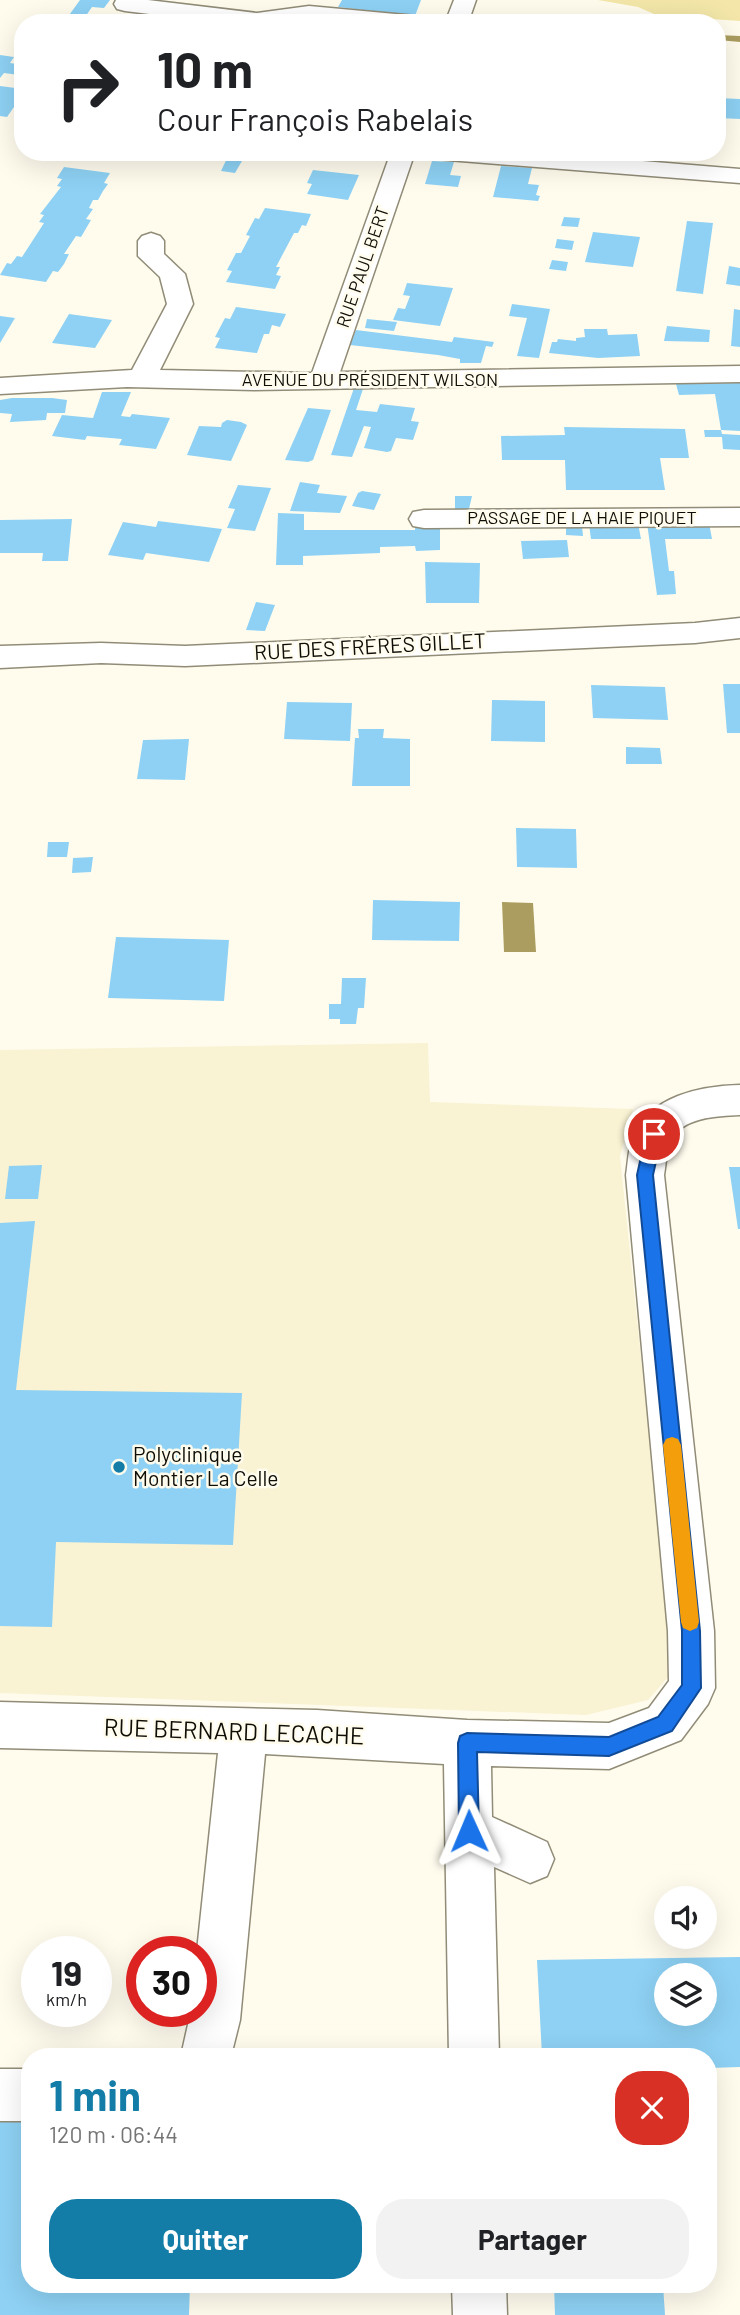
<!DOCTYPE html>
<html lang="fr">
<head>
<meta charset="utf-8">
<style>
  :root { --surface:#fff; --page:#f2f2f2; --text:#202124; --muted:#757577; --accent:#147da7 }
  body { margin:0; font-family:Barlow,sans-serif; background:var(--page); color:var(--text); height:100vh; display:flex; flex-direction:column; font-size:26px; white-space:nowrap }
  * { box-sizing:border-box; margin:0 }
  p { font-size:23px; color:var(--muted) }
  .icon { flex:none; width:38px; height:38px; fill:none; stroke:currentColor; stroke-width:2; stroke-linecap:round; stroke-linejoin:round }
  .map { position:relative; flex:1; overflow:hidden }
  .sheet { position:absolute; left:21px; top:2048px; width:696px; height:245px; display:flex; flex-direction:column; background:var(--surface); border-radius:28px; box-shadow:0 7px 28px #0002 }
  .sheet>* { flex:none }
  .guide { position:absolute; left:14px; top:14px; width:712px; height:147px; border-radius:28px; box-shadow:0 7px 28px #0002; background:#fff; color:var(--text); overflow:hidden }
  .fabs { position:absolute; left:654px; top:1886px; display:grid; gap:14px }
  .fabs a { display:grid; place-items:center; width:63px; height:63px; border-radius:50%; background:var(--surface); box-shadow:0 7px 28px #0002; font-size:35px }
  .speed { position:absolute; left:21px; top:1936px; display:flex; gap:14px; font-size:35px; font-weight:700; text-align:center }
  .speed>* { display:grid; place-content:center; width:91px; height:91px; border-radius:50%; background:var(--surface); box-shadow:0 7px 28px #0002; line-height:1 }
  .speed small { font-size:18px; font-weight:400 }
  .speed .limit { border:10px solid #d22; background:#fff; color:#111 }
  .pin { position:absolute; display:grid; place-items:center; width:60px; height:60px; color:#fff; margin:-30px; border:4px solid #fff; border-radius:50%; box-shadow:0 2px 7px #0007 }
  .me { position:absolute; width:77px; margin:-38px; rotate:359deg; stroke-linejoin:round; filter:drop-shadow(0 0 5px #0008) }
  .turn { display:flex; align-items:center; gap:24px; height:147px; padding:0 28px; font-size:32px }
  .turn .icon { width:91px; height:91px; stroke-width:2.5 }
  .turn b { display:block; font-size:49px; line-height:60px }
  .round { display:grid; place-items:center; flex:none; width:74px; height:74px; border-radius:28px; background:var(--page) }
  .summary { display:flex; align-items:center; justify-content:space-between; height:119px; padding:0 28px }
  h1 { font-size:42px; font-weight:700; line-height:52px; color:var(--accent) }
  .cta { display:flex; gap:14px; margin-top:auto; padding:14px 28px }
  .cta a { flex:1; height:80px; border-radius:28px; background:var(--accent); color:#fff; font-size:28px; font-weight:700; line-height:80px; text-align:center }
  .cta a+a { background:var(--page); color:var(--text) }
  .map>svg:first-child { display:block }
  .built { fill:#f9f2d3 }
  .green { fill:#f3e6a8 }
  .water { fill:#ab9d5f }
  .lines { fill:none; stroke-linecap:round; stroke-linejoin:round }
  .stream { fill:#ab9d5f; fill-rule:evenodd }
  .building { fill:#8ed1f4; fill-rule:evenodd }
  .minor-casing { stroke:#918c77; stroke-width:3 }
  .minor { fill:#fff; fill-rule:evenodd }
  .route { fill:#1a73e8; stroke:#114b97; stroke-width:2 }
  .slow { fill:#f59e0b }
  .poi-dot { fill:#147da7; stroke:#fffcee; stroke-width:2.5 }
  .labels { text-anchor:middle; stroke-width:5; stroke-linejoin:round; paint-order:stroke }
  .far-street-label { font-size:18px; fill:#0e0d06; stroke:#fffcee }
  .street-label { font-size:21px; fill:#0e0d06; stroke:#fffcee }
  .poi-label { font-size:21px; fill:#0e0d06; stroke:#fffcee; text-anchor:start }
  .near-street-label { font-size:24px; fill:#0e0d06; stroke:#fffcee }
</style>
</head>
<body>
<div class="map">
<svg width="740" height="2315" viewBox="0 0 740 2315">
  <rect width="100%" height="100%" fill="#fffcee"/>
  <polygon class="built" points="428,1043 430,1102 633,1109 620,1156 670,1636 670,1675 648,1700 586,1715 0,1693 0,1050"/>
  <polygon class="green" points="598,0 740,0 740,21 697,18 696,23 691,23 661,17 638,7"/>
  <polygon class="water" points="502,902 533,903 536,952 504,952"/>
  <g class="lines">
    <g class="stream">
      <polygon points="633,14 639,14 659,23 647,23 633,18"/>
      <polygon points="718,35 740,36 740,42 718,40"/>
    </g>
  </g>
  <g class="building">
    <polygon points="80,0 110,0 104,8 92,7 83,20 67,18"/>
    <polygon points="342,0 421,0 415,16 338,7"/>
    <polygon points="0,55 14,57 10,63 23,65 19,75 4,73 0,78"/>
    <polygon points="0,86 23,89 23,94 7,117 0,116"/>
    <polygon points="718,98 740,99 740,119 718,118"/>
    <polygon points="170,152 212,152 208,159"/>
    <polygon points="230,152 246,154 235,173 221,171"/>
    <polygon points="432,161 454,162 450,175 461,176 458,187 425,184"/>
    <polygon points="501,166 532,168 528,184 539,185 536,195 540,196 538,201 493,197"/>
    <polygon points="64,167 110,173 104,183 108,184 103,191 98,200 93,200 89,208 93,209 86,219 91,220 81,237 76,236 64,254 69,254 64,264 58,272 53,271 46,282 0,275 7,263 11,264 17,256 22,257 44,223 39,222 44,215 40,214 61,187 57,186 62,179 57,178"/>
    <polygon points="313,170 359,175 348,200 307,194 312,184 307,183"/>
    <polygon points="265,208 311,214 306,226 302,225 298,233 294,233 276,267 280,267 276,275 281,276 275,289 226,282 232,271 227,270 236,253 241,253 250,236 246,235 255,218 259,219"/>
    <polygon points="564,217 580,218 578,227 561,226"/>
    <polygon points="687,221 713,223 703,294 676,291"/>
    <polygon points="593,232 640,237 633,267 585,262"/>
    <polygon points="557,239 574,241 572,250 555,248"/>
    <polygon points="552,260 568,262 566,271 549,269"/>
    <polygon points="729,266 740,268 740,286 726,284"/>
    <polygon points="407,283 453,288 440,326 393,320 398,308 405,309 410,296 403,295"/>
    <polygon points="512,304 550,309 539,358 517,356 527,318 509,316"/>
    <polygon points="236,307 286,314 280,327 272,325 269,334 264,334 257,353 215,348 220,338 215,337 225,318 230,319"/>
    <polygon points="734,309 740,310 740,347 731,346"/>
    <polygon points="69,314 112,320 95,348 52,343"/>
    <polygon points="0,316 15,318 0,343"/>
    <polygon points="367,319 397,322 394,331 365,328"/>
    <polygon points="667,326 710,330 709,342 664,341"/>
    <polygon points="584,329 607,329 608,335 637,334 640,356 598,358 549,353 552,342 557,342 558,339 576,341 576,338 585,337"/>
    <polygon points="356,330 452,342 454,337 494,342 492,347 486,346 481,363 460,363 460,359 438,355 350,345"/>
    <polygon points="740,383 740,431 721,430 722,434 740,435 740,450 723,449 722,437 705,437 704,430 721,430 715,394 679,395 676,384"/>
    <polygon points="354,388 363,389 356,410 377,412 380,404 415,408 411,421 419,422 413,440 396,438 391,451 387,452 364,448 371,427 364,426 352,457 331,455"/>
    <polygon points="102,392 131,392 121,416 130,417 132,414 170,418 156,449 119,445 122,439 87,436 85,440 52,436 62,415 93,418"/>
    <polygon points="12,398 52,398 67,400 65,413 47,413 46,420 10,422 12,414 0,413 0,400"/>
    <polygon points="308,408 331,410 313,460 308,462 285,460"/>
    <polygon points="227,420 241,422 247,425 231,461 187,455 199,426 221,427 222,423"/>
    <polygon points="564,427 685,429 689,458 660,458 665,490 566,490 565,460 502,460 501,436 565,435"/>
    <polygon points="300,482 320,485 317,493 347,496 340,513 290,511"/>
    <polygon points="238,485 271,488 255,531 227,528 235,509 228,508"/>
    <polygon points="362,491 381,494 374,510 352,506 358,493"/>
    <polygon points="455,496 472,496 469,509 455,509"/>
    <polygon points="278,513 304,514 304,530 415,530 415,525 440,525 440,550 416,551 415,546 380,547 380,553 303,556 303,565 276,565"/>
    <polygon points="72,519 68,561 42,561 43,553 0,553 0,520"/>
    <polygon points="158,521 222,529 209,562 146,553 143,560 108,555 123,522 156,527"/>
    <polygon points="638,523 641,539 591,539 589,524"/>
    <polygon points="647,523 709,523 712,539 665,539 669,571 674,571 676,594 657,595"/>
    <polygon points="566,526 582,526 583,536 566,535"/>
    <polygon points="567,540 569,557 523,559 521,541"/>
    <polygon points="425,562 480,563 479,603 426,603"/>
    <polygon points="256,602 275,605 265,631 246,630"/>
    <polygon points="723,684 740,684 740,733 727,733"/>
    <polygon points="591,685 665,687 668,720 593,718"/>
    <polygon points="492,700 545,701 545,742 491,741"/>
    <polygon points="287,702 352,703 350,741 284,739"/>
    <polygon points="358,729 384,729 383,738 410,739 410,786 352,786 355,738 359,738"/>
    <polygon points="189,739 185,780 137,779 143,740"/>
    <polygon points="626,747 660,748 662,764 626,764"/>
    <polygon points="516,828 576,829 577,868 517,867"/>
    <polygon points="48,842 69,842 67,857 47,857"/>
    <polygon points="93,857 91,872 72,873 73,858"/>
    <polygon points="373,900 460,902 459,941 372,940"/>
    <polygon points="116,937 229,940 224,1001 108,998"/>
    <polygon points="342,978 366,978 364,1008 358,1008 356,1024 340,1024 340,1019 329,1019 329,1004 341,1004"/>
    <polygon points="42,1165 38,1199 5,1199 9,1166"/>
    <polygon points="729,1167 740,1167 740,1229 738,1229"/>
    <polygon points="35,1221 16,1390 242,1393 233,1545 56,1542 52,1627 0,1626 0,1223"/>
    <path d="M 740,1957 L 740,2067 L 709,2068 L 709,2056 L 542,2056 L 537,1960 ZM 667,1976 L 705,1976 L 705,2014 L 667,2014 Z"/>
    <polygon points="30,2106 30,2284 190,2284 189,2315 0,2315 0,2114"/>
    <polygon points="554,2284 663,2284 665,2315 555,2315"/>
  </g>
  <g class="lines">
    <g class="minor-casing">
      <g id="minor">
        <polygon points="116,0 148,0 257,13 309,6 417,16 425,18 428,23 340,23 309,20 287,23 223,23 125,11 117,9 114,4"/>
        <polygon points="454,0 476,0 468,23 445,23"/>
        <polygon points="391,152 415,152 340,372 740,366 740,382 254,390 127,387 0,394 0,378 132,370 167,304 160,277 138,256 138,241 142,236 151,233 160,236 164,241 164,254 185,274 193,304 160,370 312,373"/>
        <polygon points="423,152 533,152 740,169 740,183 435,159 426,157"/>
        <polygon points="740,508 740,526 424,528 413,526 409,519 413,512 424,510"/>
        <polygon points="740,618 740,638 695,643 185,666 101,663 0,668 0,646 101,643 185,646 695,623"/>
        <path d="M 740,1085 L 740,1115 C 717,1116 681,1117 670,1142 C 666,1151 666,1165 664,1175 L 714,1631 L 715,1688 L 708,1704 L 681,1740 L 609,1769 L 491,1766 L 492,1817 L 547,1842 L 554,1859 L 547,1876 L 530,1883 L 494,1867 L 499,2056 L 449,2056 L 444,1764 L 265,1754 L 240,2020 L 231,2056 L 181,2056 L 191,2011 L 201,2011 L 201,1951 L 197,1951 L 218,1753 L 0,1748 L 0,1702 L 317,1710 L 467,1720 L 609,1723 L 649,1708 L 669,1681 L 668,1631 L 626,1175 C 628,1163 628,1149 633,1137 C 650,1096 700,1086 740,1085 Z"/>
        <rect x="0" y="2069" width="30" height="52"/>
        <polygon points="452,2284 506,2284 507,2315 453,2315"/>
      </g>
    </g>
    <use href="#minor" class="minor"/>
  </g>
  <polygon class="route" points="654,1127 662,1134 653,1175 700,1631 701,1688 672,1731 609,1756 477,1752 479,1831 476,1838 469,1841 462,1838 459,1831 458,1743 460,1736 467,1733 609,1737 658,1717 682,1685 682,1631 637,1175 646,1134"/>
  <polygon class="slow" points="672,1437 678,1439 681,1445 699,1622 697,1628 690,1631 683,1628 681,1622 663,1445 666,1439"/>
  <circle class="poi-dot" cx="119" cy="1467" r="7"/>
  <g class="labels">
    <g class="far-street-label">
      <text transform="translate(363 267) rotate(-71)" y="6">RUE PAUL BERT</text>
      <text x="370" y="386">AVENUE DU PRÉSIDENT WILSON</text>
      <text x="582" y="524">PASSAGE DE LA HAIE PIQUET</text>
    </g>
    <g class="street-label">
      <text transform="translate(370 647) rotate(-3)" y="7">RUE DES FRÈRES GILLET</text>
    </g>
    <g class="poi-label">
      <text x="133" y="1462">Polyclinique<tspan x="133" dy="24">Montier La Celle</tspan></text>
    </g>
    <g class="near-street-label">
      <text transform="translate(234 1732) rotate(2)" y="8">RUE BERNARD LECACHE</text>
    </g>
  </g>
</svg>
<div class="fabs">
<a><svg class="icon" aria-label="sound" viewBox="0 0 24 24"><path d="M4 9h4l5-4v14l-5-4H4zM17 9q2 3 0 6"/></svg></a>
<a><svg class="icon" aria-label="layers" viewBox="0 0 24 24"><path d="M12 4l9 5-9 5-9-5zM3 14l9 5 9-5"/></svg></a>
</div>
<div class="speed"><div>19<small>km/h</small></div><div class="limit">30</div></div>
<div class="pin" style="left:654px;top:1134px;background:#d93025"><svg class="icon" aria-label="arrive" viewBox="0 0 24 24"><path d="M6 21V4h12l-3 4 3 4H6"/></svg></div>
<svg class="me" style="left:469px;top:1831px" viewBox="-20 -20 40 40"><path d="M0-17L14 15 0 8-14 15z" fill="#1a73e8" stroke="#fff" stroke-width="4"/></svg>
<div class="guide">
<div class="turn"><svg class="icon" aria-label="right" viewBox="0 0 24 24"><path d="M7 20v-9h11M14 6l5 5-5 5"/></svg><div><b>10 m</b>Cour François Rabelais</div></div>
</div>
<section class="sheet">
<div class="summary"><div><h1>1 min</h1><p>120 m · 06:44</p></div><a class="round" style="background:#d93025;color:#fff"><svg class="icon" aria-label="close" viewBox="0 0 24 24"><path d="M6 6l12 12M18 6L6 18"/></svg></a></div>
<div class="cta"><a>Quitter</a><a>Partager</a></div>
</section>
</div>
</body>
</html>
